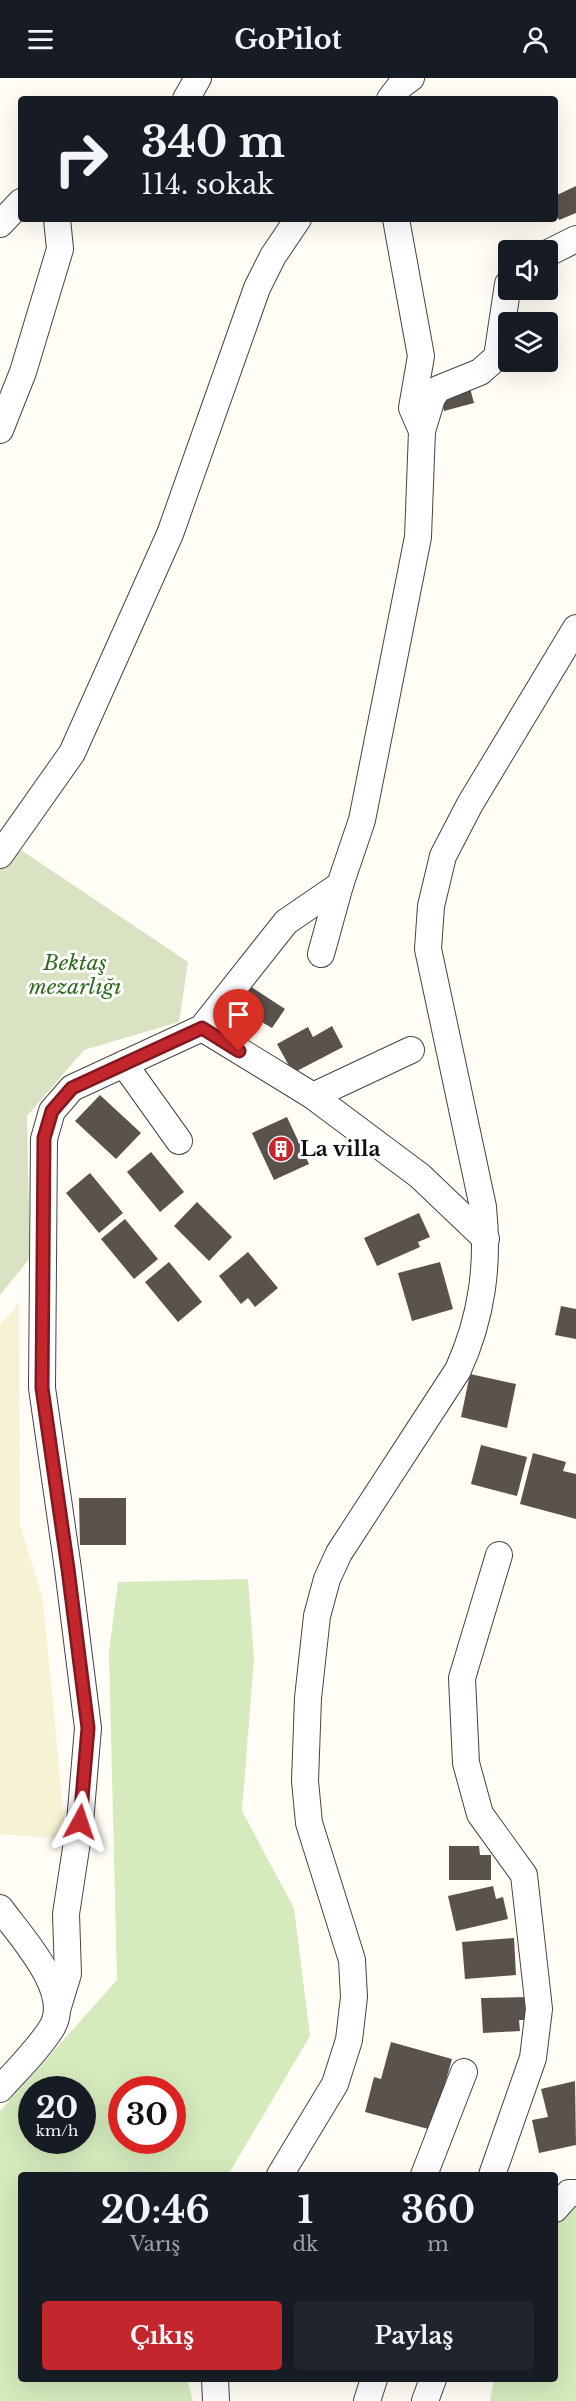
<!DOCTYPE html>
<html lang="tr">
<head>
<meta charset="utf-8">
<style>
  :root { --surface:#171b24; --page:#20242c; --text:#f1f3f6; --muted:#9ea1a6; --accent:#c4262e }
  body { margin:0; font-family:"Libre Baskerville",serif; background:var(--page); color:var(--text); height:100vh; display:flex; flex-direction:column; font-size:22px; white-space:nowrap }
  * { box-sizing:border-box; margin:0 }
  p { font-size:20px; color:var(--muted) }
  .icon { flex:none; width:33px; height:33px; fill:none; stroke:currentColor; stroke-width:2; stroke-linecap:round; stroke-linejoin:round }
  .map { position:relative; flex:1; overflow:hidden }
  .sheet { position:absolute; left:18px; top:2094px; width:540px; height:210px; display:flex; flex-direction:column; background:var(--surface); border-radius:6px; box-shadow:0 6px 24px #0002 }
  .sheet>* { flex:none }
  .hud { position:absolute; left:18px; top:18px; width:540px; height:126px; border-radius:6px; box-shadow:0 6px 24px #0002; background:#171b24; color:var(--text); overflow:hidden }
  .tools { position:absolute; left:498px; top:162px; display:grid; gap:12px }
  .tools a { display:grid; place-items:center; width:60px; height:60px; border-radius:6px; background:var(--surface); box-shadow:0 6px 24px #0002; font-size:30px }
  .speed { position:absolute; left:18px; top:1998px; display:flex; gap:12px; font-size:30px; font-weight:700; text-align:center }
  .speed>* { display:grid; place-content:center; width:78px; height:78px; border-radius:50%; background:var(--surface); box-shadow:0 6px 24px #0002; line-height:1 }
  .speed small { font-size:15px; font-weight:400 }
  .speed .limit { border:9px solid #d22; background:#fff; color:#111 }
  .pin { position:absolute; display:grid; place-items:center; width:51px; height:51px; color:#fff; margin:-62px -26px; border-radius:50% 50% 50% 0; rotate:-45deg; box-shadow:0 0 6px #0007 }
  .pin .icon { rotate:45deg }
  .me { position:absolute; width:66px; margin:-33px; rotate:5deg; stroke-linejoin:round; filter:drop-shadow(0 0 4px #0008) }
  .turn { display:flex; align-items:center; gap:21px; height:126px; padding:0 24px; font-size:27px }
  .turn .icon { width:78px; height:78px; stroke-width:2.5 }
  .turn b { display:block; font-size:42px; line-height:51px }
  .eta { display:flex; justify-content:space-evenly; align-items:center; height:102px; text-align:center }
  .eta b { font-size:36px; font-weight:700; line-height:42px }
  .action { display:flex; gap:12px; margin-top:auto; padding:12px 24px }
  .action a { flex:1; height:69px; border-radius:6px; background:var(--accent); color:#fff; font-size:24px; font-weight:700; line-height:69px; text-align:center }
  .action a+a { background:var(--page); color:var(--text) }
  header { display:flex; justify-content:space-between; align-items:center; height:78px; padding:0 24px; background:var(--surface); font-size:27px; font-weight:700 }
  .map>svg:first-child { display:block }
  .farmland { fill:#f6f3d4 }
  .green { fill:#d5ebbd; fill-rule:evenodd }
  .cemetery { fill:#d9e3c4 }
  .building { fill:#5a524d }
  .lines { fill:none; stroke-linecap:round; stroke-linejoin:round }
  .minor-casing { stroke:#444; stroke-width:28 }
  .minor { stroke:#fff; stroke-width:26 }
  .route-casing { stroke:#7f191e; stroke-width:15 }
  .route { stroke:#c4262e; stroke-width:10 }
  .labels { text-anchor:middle; stroke-width:6; stroke-linejoin:round; paint-order:stroke }
  .park-label { font-size:21px; font-style:italic; fill:#2f6b1f; stroke:#fff }
  .poi-label { font-size:21px; font-weight:bold; fill:#111; stroke:#fff; text-anchor:start }
</style>
</head>
<body>
<header><svg class="icon" aria-label="menu" viewBox="0 0 24 24"><path d="M4 6h16M4 12h16M4 18h16"/></svg>GoPilot<svg class="icon" aria-label="person" viewBox="0 0 24 24"><circle cx="12" cy="8" r="4"/><path d="M4 21q1-7 8-7t8 7"/></svg></header>
<div class="map">
<svg width="576" height="2323" viewBox="0 0 576 2323">
  <rect width="100%" height="100%" fill="#fffdf5"/>
  <polygon class="farmland" points="19,1225 20,1446 43,1522 66,1761 0,1756 0,1247"/>
  <g class="green">
    <path d="M 248,1501 L 254,1580 L 242,1733 L 294,1830 L 310,1958 L 228,2097 L 21,2097 L 21,2301 L 187,2301 L 193,2323 L 0,2323 L 0,2033 L 117,1902 L 109,1575 L 118,1504 ZM 32,2012 L 82,2012 L 82,2062 L 32,2062 ZM 122,2012 L 172,2012 L 172,2062 L 122,2062 Z"/>
    <polygon points="576,2125 576,2323 490,2323 494,2301 555,2301 555,2145 561,2135"/>
  </g>
  <polygon class="cemetery" points="0,758 188,884 179,944 84,972 27,1038 30,1180 0,1217"/>
  <g class="building">
    <polygon points="576,108 576,135 559,142 555,133 555,118"/>
    <polygon points="470,310 474,325 444,333 440,318"/>
    <polygon points="250,908 285,931 272,950 260,943 254,951 240,941 245,935 237,929"/>
    <polygon points="332,948 343,969 293,995 277,966 308,949 313,959"/>
    <polygon points="100,1017 141,1055 116,1081 75,1043"/>
    <polygon points="287,1039 309,1086 274,1102 252,1055"/>
    <polygon points="151,1074 184,1114 160,1134 127,1094"/>
    <polygon points="90,1095 123,1135 99,1155 66,1115"/>
    <polygon points="197,1124 232,1159 209,1183 174,1148"/>
    <polygon points="419,1135 430,1159 418,1164 420,1169 377,1188 364,1160"/>
    <polygon points="125,1141 158,1181 134,1201 101,1161"/>
    <polygon points="248,1174 278,1210 255,1229 248,1220 241,1226 219,1198"/>
    <polygon points="169,1184 202,1224 178,1244 145,1204"/>
    <polygon points="440,1184 453,1231 412,1243 398,1195"/>
    <polygon points="561,1228 576,1231 576,1261 555,1257"/>
    <polygon points="470,1296 516,1306 507,1350 461,1339"/>
    <polygon points="481,1367 527,1379 517,1418 471,1406"/>
    <polygon points="533,1375 566,1384 563,1393 576,1396 576,1441 520,1426"/>
    <polygon points="79,1420 126,1420 126,1467 80,1467"/>
    <polygon points="449,1768 479,1768 480,1777 491,1777 491,1802 449,1802"/>
    <polygon points="493,1808 496,1821 503,1819 508,1841 456,1853 448,1818"/>
    <polygon points="514,1860 516,1897 465,1901 462,1864"/>
    <polygon points="529,1919 530,1942 519,1942 520,1953 483,1955 481,1920"/>
    <polygon points="391,1964 452,1981 432,2052 365,2034 374,1999 381,2001"/>
    <polygon points="575,2003 576,2067 539,2075 532,2042 548,2039 541,2011"/>
  </g>
  <g class="lines">
    <g class="minor-casing">
      <g id="minor">
        <polyline points="186,21 198,0"/>
        <polyline points="390,21 400,8 411,0"/>
        <polyline points="0,146 21,124"/>
        <polyline points="548,175 576,161"/>
        <polyline points="0,352 23,294 60,171 57,141"/>
        <polyline points="422,353 432,320 438,311 480,294 497,279 508,206"/>
        <polyline points="0,777 72,675 170,456 257,210 273,178 298,141"/>
        <polyline points="321,876 340,807"/>
        <polyline points="202,950 313,1018 420,1098 486,1161"/>
        <polyline points="124,986 179,1063"/>
        <polyline points="313,1018 411,972"/>
        <path d="M 0,1830 C 20,1858 75,1915 51,1951 C 37,1973 17,1992 0,2011"/>
        <polyline points="57,1932 68,1896 66,1836 80,1744 88,1650 68,1491 42,1310 44,1061 52,1033 72,1010 202,950 286,844 340,807 362,742 418,459 422,353 412,330 421,278 396,141"/>
        <path d="M 280,2097 L 335,2006 L 349,1962 L 354,1919 L 352,1882 L 309,1745 L 305,1703 L 308,1620 L 317,1538 L 327,1501 L 339,1475 L 458,1292 C 482,1239 489,1187 483,1129 L 428,871 L 431,828 L 443,778 L 470,726 L 576,550"/>
        <polyline points="424,2097 464,1994"/>
        <polyline points="492,2097 533,1980 539,1931 524,1797 480,1736 466,1685 462,1600 499,1477"/>
        <polyline points="555,2131 569,2115 576,2115"/>
        <polyline points="215,2301 216,2323"/>
        <polyline points="367,2323 374,2301"/>
        <polyline points="425,2323 433,2301"/>
      </g>
    </g>
    <use href="#minor" class="minor"/>
  </g>
  <g class="lines">
    <g class="route-casing">
      <polyline id="route" points="80,1744 88,1650 68,1491 42,1310 44,1060 52,1033 72,1010 202,950 239,973"/>
    </g>
    <use href="#route" class="route"/>
  </g>
  <defs>
    <g id="building-disc" transform="scale(1.35)"><circle r="9.5" fill="#c4262e" stroke="#fff"/><path d="M-4-6H4V6H1V3H-1V6H-4ZM-2.5-4.3h1.7v1.8h-1.7ZM.8-4.3h1.7v1.8H.8ZM-2.5-1h1.7V.8h-1.7ZM.8-1h1.7V.8H.8Z" fill="#fff"/></g>
  </defs>
  <g fill-rule="evenodd">
    <use href="#building-disc" x="281" y="1071"/>
  </g>
  <g class="labels">
    <g class="park-label">
      <text x="75" y="892">Bektaş<tspan x="75" dy="24">mezarlığı</tspan></text>
    </g>
    <g class="poi-label">
      <text x="300" y="1078">La villa</text>
    </g>
  </g>
</svg>
<div class="tools">
<a><svg class="icon" aria-label="sound" viewBox="0 0 24 24"><path d="M4 9h4l5-4v14l-5-4H4zM17 9q2 3 0 6"/></svg></a>
<a><svg class="icon" aria-label="layers" viewBox="0 0 24 24"><path d="M12 4l9 5-9 5-9-5zM3 14l9 5 9-5"/></svg></a>
</div>
<div class="speed"><div>20<small>km/h</small></div><div class="limit">30</div></div>
<div class="pin" style="left:239px;top:973px;background:#d93025"><svg class="icon" aria-label="arrive" viewBox="0 0 24 24"><path d="M6 21V4h12l-3 4 3 4H6"/></svg></div>
<svg class="me" style="left:80px;top:1744px" viewBox="-20 -20 40 40"><path d="M0-17L14 15 0 8-14 15z" fill="#c4262e" stroke="#fff" stroke-width="4"/></svg>
<div class="hud">
<div class="turn"><svg class="icon" aria-label="right" viewBox="0 0 24 24"><path d="M7 20v-9h11M14 6l5 5-5 5"/></svg><div><b>340 m</b>114. sokak</div></div>
</div>
<section class="sheet">
<div class="eta">
<div><b>20:46</b><p>Varış</p></div>
<div><b>1</b><p>dk</p></div>
<div><b>360</b><p>m</p></div>
</div>
<div class="action"><a>Çıkış</a><a>Paylaş</a></div>
</section>
</div>
</body>
</html>
